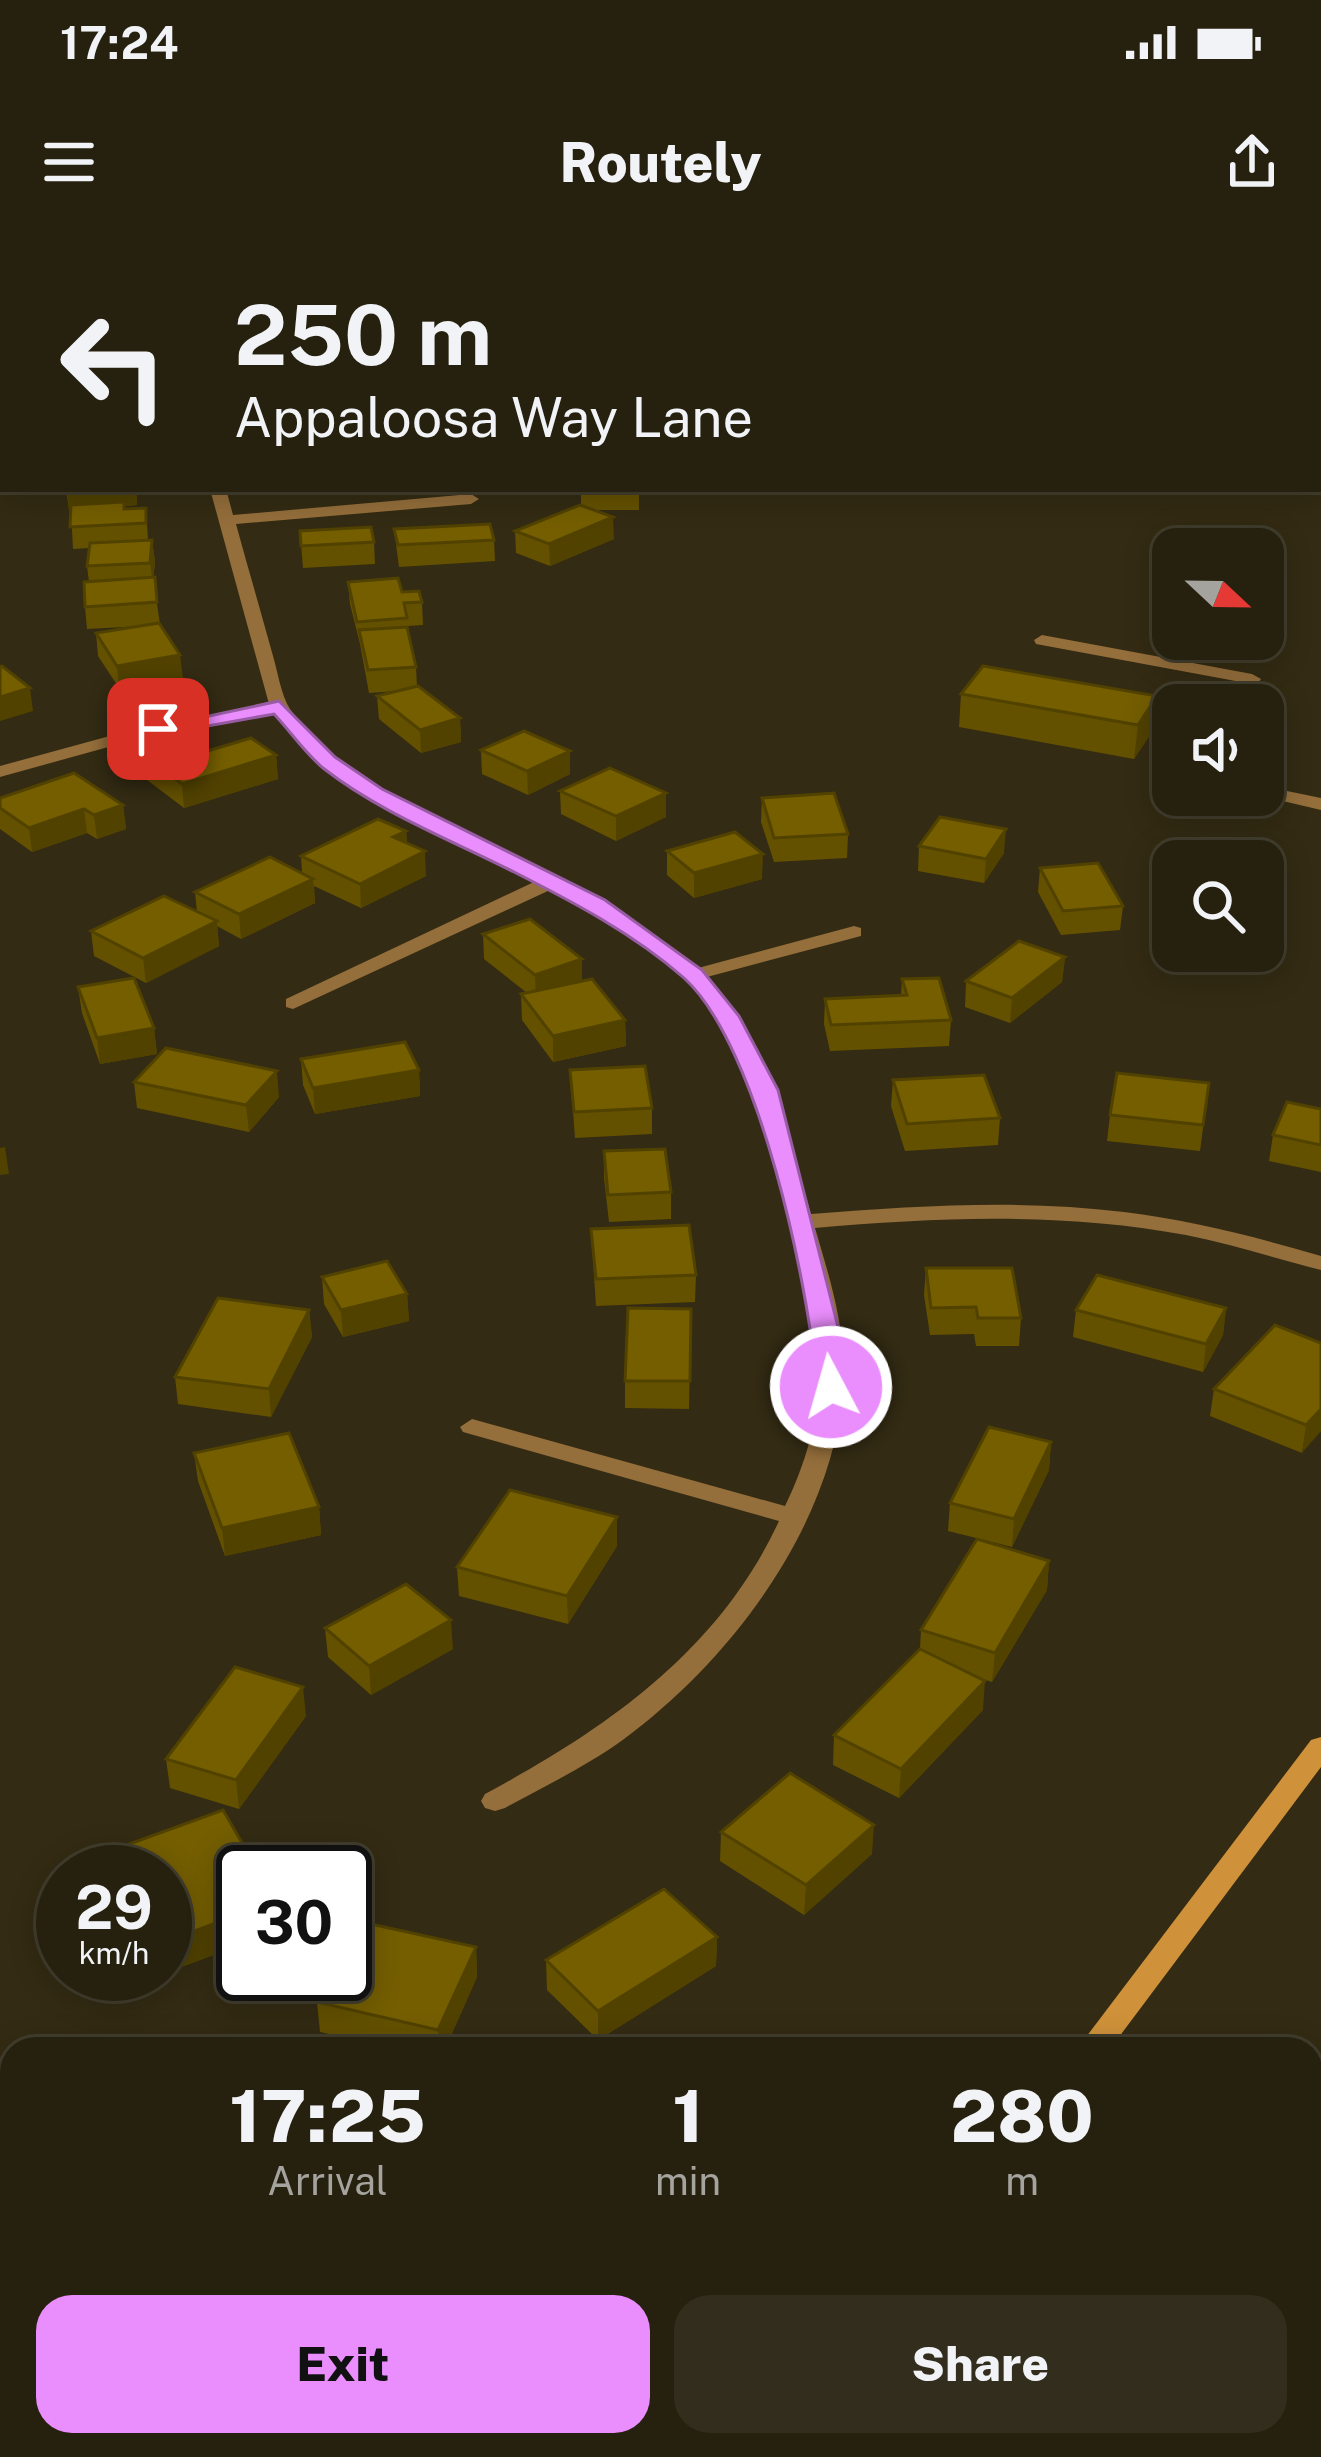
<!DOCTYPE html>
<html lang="en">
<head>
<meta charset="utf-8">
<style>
  :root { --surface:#26200e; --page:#322d1c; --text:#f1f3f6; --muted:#a4a39e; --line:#423e2e; --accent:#ea8dfd }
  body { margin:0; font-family:"Public Sans",sans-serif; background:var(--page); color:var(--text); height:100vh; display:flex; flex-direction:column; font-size:45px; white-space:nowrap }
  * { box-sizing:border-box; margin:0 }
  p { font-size:39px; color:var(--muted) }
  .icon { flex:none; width:66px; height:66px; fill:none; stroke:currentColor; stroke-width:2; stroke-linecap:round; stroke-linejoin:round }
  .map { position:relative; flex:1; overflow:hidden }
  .side { position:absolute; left:0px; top:1797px; width:1323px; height:420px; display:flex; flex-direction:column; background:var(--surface); border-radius:36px 36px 0 0; box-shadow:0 6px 30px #0003,0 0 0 3px var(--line) }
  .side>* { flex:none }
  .guide { position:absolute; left:0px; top:0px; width:1323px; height:252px; box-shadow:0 6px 30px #0003,0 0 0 3px var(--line); background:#26200e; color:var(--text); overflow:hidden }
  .needle { width:78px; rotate:112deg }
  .controls { position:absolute; left:1152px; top:288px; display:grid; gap:24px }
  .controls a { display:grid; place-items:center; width:132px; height:132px; border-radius:24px; background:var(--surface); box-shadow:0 6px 30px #0003,0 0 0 3px var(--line); font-size:60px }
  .speed { position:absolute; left:36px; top:1605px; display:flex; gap:24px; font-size:60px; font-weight:700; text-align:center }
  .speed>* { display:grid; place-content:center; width:156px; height:156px; border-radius:50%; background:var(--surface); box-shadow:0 6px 30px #0003,0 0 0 3px var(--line); line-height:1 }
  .speed small { font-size:30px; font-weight:400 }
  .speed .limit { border:6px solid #111; border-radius:18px; background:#fff; color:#111 }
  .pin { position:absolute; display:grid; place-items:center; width:102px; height:102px; color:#fff; margin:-51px; border-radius:24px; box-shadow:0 6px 18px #0006 }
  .me { position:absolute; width:132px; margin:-66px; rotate:354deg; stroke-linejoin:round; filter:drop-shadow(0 0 9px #0008) }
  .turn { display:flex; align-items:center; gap:42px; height:252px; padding:0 36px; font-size:54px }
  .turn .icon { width:156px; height:156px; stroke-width:2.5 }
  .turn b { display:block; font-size:84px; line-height:102px }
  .eta { display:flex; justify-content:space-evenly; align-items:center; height:204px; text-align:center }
  .eta b { font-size:72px; font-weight:800; line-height:84px }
  .cta { display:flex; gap:24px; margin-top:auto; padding:24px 36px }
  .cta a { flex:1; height:138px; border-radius:36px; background:var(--accent); color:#111; font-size:48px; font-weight:800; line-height:138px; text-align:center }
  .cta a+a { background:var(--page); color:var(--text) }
  .status { display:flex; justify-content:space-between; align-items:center; height:84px; padding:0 60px; background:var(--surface); direction:ltr }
  .status svg { height:33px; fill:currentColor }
  header { display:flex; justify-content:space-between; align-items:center; height:156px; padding:0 36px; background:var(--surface); font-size:54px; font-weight:800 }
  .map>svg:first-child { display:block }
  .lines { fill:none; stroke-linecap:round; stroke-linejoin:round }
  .service { fill:#946e3b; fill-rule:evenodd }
  .minor { fill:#946e3b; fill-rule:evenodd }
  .secondary { fill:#cf923a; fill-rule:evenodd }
  .wall { fill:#645100 }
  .shaded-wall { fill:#514200 }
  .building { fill:#745e00; stroke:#514200; stroke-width:3 }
  .route { fill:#ea8dfd; stroke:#985ca4; stroke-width:3 }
</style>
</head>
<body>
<div class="status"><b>17:24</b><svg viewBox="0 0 49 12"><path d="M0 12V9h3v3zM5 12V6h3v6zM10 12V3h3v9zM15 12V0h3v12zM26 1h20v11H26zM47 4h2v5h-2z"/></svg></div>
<header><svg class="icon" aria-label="menu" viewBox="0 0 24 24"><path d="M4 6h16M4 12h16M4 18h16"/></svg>Routely<svg class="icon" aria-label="share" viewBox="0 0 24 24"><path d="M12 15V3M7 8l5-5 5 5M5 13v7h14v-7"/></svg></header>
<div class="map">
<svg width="1321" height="2217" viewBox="0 0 1321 2217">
  <rect width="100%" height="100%" fill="#332b13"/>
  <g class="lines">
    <g class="service">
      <polygon points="1042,395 1252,434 1261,439 1242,465 1224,465 1241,442 1036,404 1034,400"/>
      <polygon points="1173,540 1174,555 1167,563 1153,563 1153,555"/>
      <polygon points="1263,546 1321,558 1321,570 1257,555 1263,555"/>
    </g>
    <g class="minor">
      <polygon points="886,0 905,0 907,3 888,3"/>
      <rect x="0" y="5" width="3" height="8"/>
      <rect x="0" y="185" width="3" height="8"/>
      <path d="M 210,249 L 226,249 L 233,275 L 471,254 L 479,259 L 471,264 L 236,284 C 248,328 261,372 273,416 C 278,433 281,455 290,469 C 372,588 584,628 698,728 L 854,686 L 861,688 L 861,696 L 707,737 C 766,805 786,890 811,974 C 915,966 1019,959 1124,972 C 1191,980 1256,997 1321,1016 L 1321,1030 C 1276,1019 1232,1004 1186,995 C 1063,972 939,977 815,988 C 830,1039 848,1095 843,1150 C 832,1286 732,1419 624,1499 C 587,1526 545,1546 505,1568 L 495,1571 L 485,1568 L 481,1561 L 485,1554 C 606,1489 719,1411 779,1281 L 463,1192 L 460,1187 L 472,1179 L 785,1266 C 806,1223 821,1173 819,1125 C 818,1076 803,1027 790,981 C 769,907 754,823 705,760 C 666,710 606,677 550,650 L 293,769 L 286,767 L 286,759 L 534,642 C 433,593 352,559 275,473 L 130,501 L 0,537 L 0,526 L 128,491 L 269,464 Z"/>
    </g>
    <g class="secondary">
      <polygon points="1321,1497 1321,1527 1110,1809 1077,1809 1311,1500"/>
      <polygon points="826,2205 820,2217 783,2217 789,2205"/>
    </g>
  </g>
  <g class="wall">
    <polygon points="184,0 179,3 134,3 116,1"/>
    <polygon points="463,0 542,0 538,3 459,3"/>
    <polygon points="1028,0 1060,0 1057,3 1028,3"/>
    <polygon points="1079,0 1138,0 1137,3 1078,3"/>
    <rect x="1154" y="0" width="80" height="3"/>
    <polygon points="0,14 3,14 3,48 0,47"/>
    <polygon points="3,135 3,163 0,163 0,140"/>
    <polygon points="66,249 136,249 137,265 125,266 125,269 146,268 148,301 152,300 155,322 153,337 160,384 183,438 119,448 98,416 96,393 143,386 87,389 85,367 89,342 87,326 90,308 73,309 71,270 69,270"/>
    <polygon points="581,249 639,249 639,270 593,270 614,299 550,326 516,313 515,291 581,266"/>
    <polygon points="394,289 494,300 495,321 399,327"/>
    <polygon points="300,291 374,302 375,324 303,328"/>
    <polygon points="348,342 402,352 422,362 423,385 408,386 416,427 417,446 460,478 461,502 421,513 379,479 377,456 398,451 369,453 360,404 350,364"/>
    <polygon points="961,454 1157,456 1154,489 1134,519 959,487"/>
    <polygon points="481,510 570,534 528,555 482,534"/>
    <polygon points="276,515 278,539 184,568 147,540 145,516 184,518"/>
    <polygon points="560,551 666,577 616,601 561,574"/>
    <polygon points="0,558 123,565 126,589 97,599 87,593 32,612 0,589"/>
    <polygon points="762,558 848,594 847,618 774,622 761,582"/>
    <polygon points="406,591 407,603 426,636 361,668 314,646 315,663 241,699 217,686 219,706 146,743 94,716 91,691 197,672 195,652 302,633 301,616"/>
    <polygon points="919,606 1004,613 984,643 918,631"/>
    <polygon points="667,611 762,639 694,658 667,635"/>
    <polygon points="1040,628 1123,666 1120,690 1061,695 1038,652"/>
    <polygon points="483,694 582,741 625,780 626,806 553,822 522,780 521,754 527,753 484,719"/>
    <polygon points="1065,717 1062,742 1010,783 965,767 966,741"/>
    <polygon points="902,739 951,780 949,806 830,811 824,784 825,759 901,756"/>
    <polygon points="78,747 154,788 157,814 100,824 82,773"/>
    <polygon points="301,819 419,830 420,856 315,874 303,845"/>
    <polygon points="570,830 652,868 652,894 575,898"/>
    <polygon points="893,840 1000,878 998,905 905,911 891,866"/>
    <polygon points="134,842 279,857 249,892 137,868"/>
    <polygon points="1209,843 1200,911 1107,901 1110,875"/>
    <polygon points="1321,869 1321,932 1269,921 1273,895"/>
    <polygon points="604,911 671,952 671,979 609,982 604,938"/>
    <polygon points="591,989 696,1035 695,1062 596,1066"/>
    <polygon points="926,1028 1021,1078 1019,1106 976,1106 974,1094 930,1095 924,1055"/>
    <polygon points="322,1037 407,1054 409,1081 343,1097 324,1064"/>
    <polygon points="1226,1068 1223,1095 1203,1132 1073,1097 1076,1070"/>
    <polygon points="691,1069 689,1169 625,1168 625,1141"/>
    <polygon points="309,1070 312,1097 271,1177 178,1164 175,1137"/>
    <polygon points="1321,1103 1302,1213 1210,1176 1214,1149"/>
    <polygon points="1051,1202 1049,1230 1012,1307 948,1291 950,1263"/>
    <polygon points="194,1213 319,1267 321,1295 225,1316 198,1241"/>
    <polygon points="617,1277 617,1306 568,1384 459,1356 457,1327"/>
    <polygon points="1049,1321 1047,1350 992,1442 980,1438 983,1470 899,1558 833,1525 834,1495 920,1409 921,1390"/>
    <polygon points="325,1388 453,1409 371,1455 328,1417"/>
    <polygon points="306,1476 239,1569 170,1548 166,1519"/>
    <polygon points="721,1592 872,1614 804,1675 720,1621"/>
    <polygon points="107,1612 243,1632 243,1704 165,1733 165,1632 110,1632"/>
    <polygon points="717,1697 716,1726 598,1800 547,1750 546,1720"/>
    <polygon points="476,1707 477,1737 445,1809 396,1809 320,1792 317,1762"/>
    <polygon points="0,2008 12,2011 12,2153 0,2150"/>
    <polygon points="147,2205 173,2205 170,2211"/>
  </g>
  <g class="shaded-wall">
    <rect x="740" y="0" width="43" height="3"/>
    <polygon points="67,249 136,249 137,265 125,266 127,291 124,266 69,270"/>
    <polygon points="613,277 614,299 550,326 549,304"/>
    <polygon points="152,300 155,322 153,345 150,323"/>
    <polygon points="180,415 183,438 119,448 117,426"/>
    <polygon points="30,448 33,471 0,481 0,457"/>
    <polygon points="1157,456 1154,489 1134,519 1138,485"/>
    <polygon points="460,478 461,502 421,513 420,490"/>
    <polygon points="570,511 570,534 528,555 527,531"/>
    <polygon points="276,515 278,539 184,568 182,544"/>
    <polygon points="666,553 666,577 616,601 616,576"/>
    <polygon points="123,565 126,589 97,599 94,575"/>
    <polygon points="84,569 87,593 32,612 29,588"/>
    <polygon points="1006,589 1004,613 984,643 986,619"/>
    <polygon points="406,591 407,615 393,597"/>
    <polygon points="425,611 426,636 361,668 360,644"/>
    <polygon points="763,614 762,639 694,658 694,633"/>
    <polygon points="313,639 315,663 241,699 239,674"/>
    <polygon points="217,681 219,706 146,743 143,718"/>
    <polygon points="1065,717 1062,742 1010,783 1012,758"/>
    <polygon points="582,719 582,744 536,760 535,735"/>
    <polygon points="625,780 626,806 553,822 553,796"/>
    <polygon points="154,788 157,814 100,824 97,798"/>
    <polygon points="419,830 420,856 315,874 313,848"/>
    <polygon points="277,831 279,857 249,892 246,865"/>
    <polygon points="5,907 9,934 0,935 0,908"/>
    <polygon points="407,1054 409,1081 343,1097 341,1070"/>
    <polygon points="1226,1068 1223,1095 1203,1132 1206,1104"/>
    <polygon points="309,1070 312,1097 271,1177 269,1149"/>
    <polygon points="1321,1169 1321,1191 1302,1213 1306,1185"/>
    <polygon points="1051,1202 1049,1230 1012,1307 1014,1279"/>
    <polygon points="319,1267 321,1295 225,1316 222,1288"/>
    <polygon points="617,1277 617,1306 568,1384 567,1356"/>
    <polygon points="1049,1321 1047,1350 992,1442 995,1413"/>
    <polygon points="451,1380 453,1409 371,1455 369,1426"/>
    <polygon points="985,1441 983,1470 899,1558 901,1529"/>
    <polygon points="303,1447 306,1476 239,1569 236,1540"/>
    <polygon points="874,1585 872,1614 804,1675 806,1645"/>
    <polygon points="243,1673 243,1704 165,1733 165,1702"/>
    <polygon points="717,1697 716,1726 598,1800 598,1771"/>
    <polygon points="476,1707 477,1737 445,1809 440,1809 438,1790"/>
    <polygon points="473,2205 486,2205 482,2217 468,2217"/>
  </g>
  <g class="building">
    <polygon points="191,0 254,0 249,3 188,2"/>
    <polygon points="269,0 325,0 320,3 265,3"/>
    <polygon points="463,0 505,0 501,3 459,3"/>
    <polygon points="821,0 843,0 851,3 810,3"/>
    <polygon points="1170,0 1224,0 1218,3"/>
    <polygon points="124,262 124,269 146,268 146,283 70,287 71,265"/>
    <polygon points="580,265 613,277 549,304 515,291"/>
    <polygon points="490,284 494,300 398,305 394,289"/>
    <polygon points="371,287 374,302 301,306 300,291"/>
    <polygon points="152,300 150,323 87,326 90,303"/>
    <polygon points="155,337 157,362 85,367 84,342"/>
    <polygon points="398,338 402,352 419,351 422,362 404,363 407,378 357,382 348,342"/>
    <polygon points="159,383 180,415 117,426 96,393"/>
    <polygon points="407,387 416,427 368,430 359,390"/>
    <polygon points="2,426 30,448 0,457 0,427"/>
    <polygon points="983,426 1157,456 1138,485 961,454"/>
    <polygon points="418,446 460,478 420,490 377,456"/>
    <polygon points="524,491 570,511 527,531 481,510"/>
    <polygon points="251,498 276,515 182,544 145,516 171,508 184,518"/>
    <polygon points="610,528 666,553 616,576 560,551"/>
    <polygon points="74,533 123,565 94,575 84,569 29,588 0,568 0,558"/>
    <polygon points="834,553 848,594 774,598 762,558"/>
    <polygon points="940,577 1006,589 986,619 919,606"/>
    <polygon points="378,579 406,591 393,597 425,611 360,644 301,616"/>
    <polygon points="735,592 763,614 694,633 667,611"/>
    <polygon points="270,617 313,639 239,674 195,652"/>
    <polygon points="1098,623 1123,666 1063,671 1040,628"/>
    <polygon points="164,656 217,681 143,718 91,691"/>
    <polygon points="530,679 582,719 535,735 483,694"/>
    <polygon points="1019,701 1065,717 1012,758 966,741"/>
    <polygon points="134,738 154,788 97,798 78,747"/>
    <polygon points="939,738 951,780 831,785 825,759 907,755 902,739"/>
    <polygon points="592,739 625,780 553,796 521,754"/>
    <polygon points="405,802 419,830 313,848 301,819"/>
    <polygon points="166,808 277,831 246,865 134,842"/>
    <polygon points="645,826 652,868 574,872 570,830"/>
    <polygon points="1117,833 1209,843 1203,885 1110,875"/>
    <polygon points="984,835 1000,878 907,884 893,840"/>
    <polygon points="1287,862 1321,869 1321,905 1273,895"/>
    <polygon points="665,909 671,952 608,955 604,911"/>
    <polygon points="689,985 696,1035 596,1039 591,989"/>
    <polygon points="387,1021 407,1054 341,1070 322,1037"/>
    <polygon points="926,1028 1012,1028 1021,1078 978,1078 976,1067 931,1068"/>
    <polygon points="1097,1035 1226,1068 1206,1104 1076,1070"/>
    <polygon points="218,1058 309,1070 269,1149 175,1137"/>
    <polygon points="628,1068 691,1069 690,1141 625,1141"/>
    <polygon points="1275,1085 1321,1103 1321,1169 1306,1185 1214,1149"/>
    <polygon points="989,1187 1051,1202 1014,1279 950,1263"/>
    <polygon points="289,1193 319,1267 222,1288 194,1213"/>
    <polygon points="510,1250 617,1277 567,1356 457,1327"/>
    <polygon points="977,1299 1049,1321 995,1413 921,1390"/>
    <polygon points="406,1344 451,1380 369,1426 325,1388"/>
    <polygon points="920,1409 985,1441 901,1529 834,1495"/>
    <polygon points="235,1427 303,1447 236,1540 166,1519"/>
    <polygon points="790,1533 874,1585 806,1645 721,1592"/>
    <polygon points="223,1570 259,1632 243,1632 243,1673 165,1702 165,1632 118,1632 107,1612"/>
    <polygon points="664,1649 717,1697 598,1771 546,1720"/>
    <polygon points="357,1681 476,1707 438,1790 317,1762 331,1734 345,1734 345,1705"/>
    <polygon points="0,2008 12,2011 12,2125 0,2122"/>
    <polygon points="356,2205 473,2205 468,2217 351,2217"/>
  </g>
  <path class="route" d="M 279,461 L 335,517 L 382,549 L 605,660 L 702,730 L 739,776 L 778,850 L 840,1095 L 841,1153 L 831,1155 L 817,1147 C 809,1046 759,806 684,738 C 634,694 573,662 514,632 C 451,600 379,572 323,528 C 305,513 290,491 274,474 L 158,495 L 148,489 Z"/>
</svg>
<div class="controls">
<a><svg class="needle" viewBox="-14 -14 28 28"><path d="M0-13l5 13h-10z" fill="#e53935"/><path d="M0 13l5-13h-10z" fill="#a4a39e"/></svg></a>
<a><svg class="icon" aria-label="sound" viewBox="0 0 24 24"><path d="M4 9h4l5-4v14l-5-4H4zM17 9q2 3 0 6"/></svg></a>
<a><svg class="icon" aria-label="search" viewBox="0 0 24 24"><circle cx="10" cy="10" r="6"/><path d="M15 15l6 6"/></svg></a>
</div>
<div class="speed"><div>29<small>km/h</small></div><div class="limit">30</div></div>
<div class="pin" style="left:158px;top:489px;background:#d93025"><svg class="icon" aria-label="arrive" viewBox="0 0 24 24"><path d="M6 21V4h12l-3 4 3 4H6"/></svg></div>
<svg class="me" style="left:831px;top:1147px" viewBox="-20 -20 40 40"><circle r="17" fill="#ea8dfd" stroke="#fff" stroke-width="3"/><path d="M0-11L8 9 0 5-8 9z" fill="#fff"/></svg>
<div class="guide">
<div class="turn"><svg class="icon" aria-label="left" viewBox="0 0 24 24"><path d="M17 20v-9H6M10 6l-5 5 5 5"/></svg><div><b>250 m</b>Appaloosa Way Lane</div></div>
</div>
<section class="side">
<div class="eta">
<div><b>17:25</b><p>Arrival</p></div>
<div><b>1</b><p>min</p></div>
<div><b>280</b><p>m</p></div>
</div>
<div class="cta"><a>Exit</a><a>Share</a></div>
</section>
</div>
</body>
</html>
